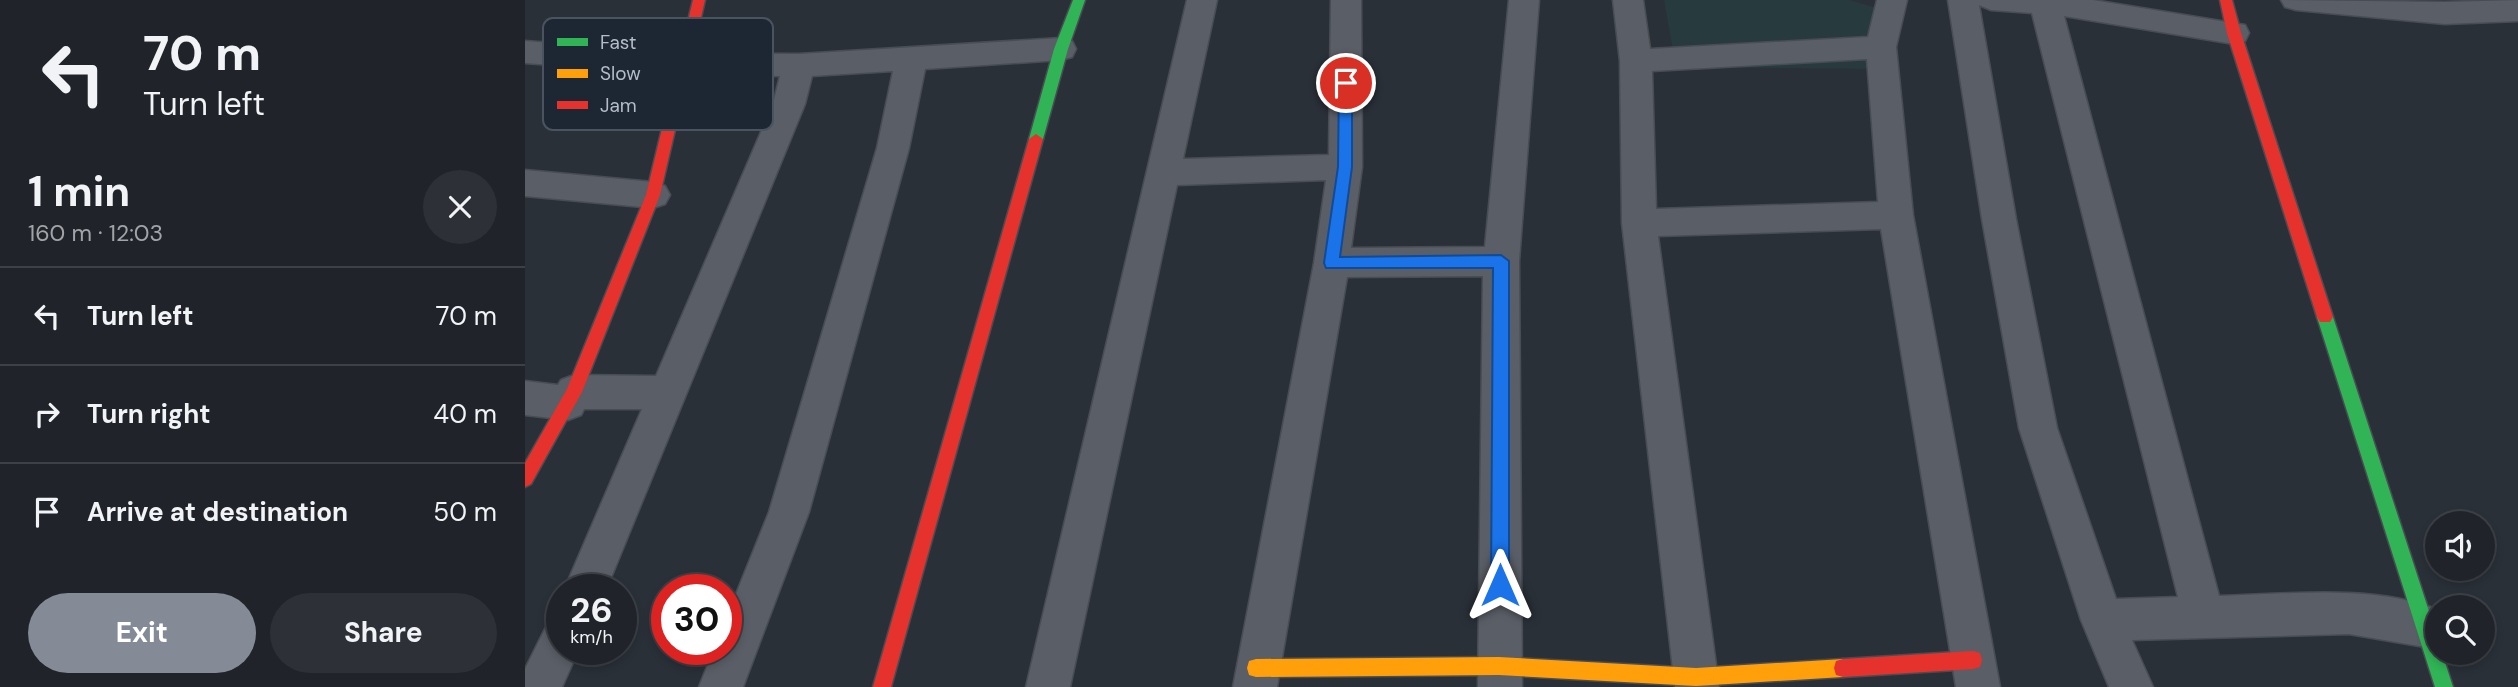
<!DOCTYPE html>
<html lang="en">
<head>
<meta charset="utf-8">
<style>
  :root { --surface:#20242a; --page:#2d3036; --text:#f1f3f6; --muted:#a2a4a8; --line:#3d4147; --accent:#848b96 }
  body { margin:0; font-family:"DM Sans",sans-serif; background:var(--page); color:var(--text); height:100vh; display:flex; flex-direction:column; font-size:26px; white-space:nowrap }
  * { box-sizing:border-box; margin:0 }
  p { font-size:23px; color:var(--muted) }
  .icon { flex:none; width:38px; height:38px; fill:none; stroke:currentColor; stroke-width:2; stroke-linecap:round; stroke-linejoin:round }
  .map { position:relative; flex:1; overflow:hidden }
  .panel { display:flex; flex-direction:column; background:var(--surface); width:525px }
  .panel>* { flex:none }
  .top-card { background:#20242a; color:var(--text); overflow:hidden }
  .fabs { position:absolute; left:1900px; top:511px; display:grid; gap:14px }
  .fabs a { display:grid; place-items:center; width:70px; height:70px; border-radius:50%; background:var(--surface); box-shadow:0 4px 10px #0003,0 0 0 2px var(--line); font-size:35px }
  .speed { position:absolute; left:21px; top:574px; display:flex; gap:14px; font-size:35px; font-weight:700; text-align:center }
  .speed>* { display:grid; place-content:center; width:91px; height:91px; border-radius:50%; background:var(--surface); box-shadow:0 4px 10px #0003,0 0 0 2px var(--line); line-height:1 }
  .speed small { font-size:18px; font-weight:400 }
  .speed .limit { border:10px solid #d22; background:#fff; color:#111 }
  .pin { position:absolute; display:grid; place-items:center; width:60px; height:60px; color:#fff; margin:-30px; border:4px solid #fff; border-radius:50%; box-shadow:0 2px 7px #0007 }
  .me { position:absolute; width:77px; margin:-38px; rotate:0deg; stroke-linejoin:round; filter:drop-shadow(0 0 5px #0008) }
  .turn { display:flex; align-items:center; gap:24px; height:147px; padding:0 28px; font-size:32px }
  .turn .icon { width:91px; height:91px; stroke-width:2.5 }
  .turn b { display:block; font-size:49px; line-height:60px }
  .round { display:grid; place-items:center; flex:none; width:74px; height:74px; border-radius:37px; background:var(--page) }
  .summary { display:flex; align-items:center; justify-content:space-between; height:119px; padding:0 28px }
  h1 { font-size:42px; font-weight:700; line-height:52px }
  .action { display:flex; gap:14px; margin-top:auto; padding:14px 28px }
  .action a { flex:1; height:80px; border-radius:42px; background:var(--accent); color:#fff; font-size:28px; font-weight:700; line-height:80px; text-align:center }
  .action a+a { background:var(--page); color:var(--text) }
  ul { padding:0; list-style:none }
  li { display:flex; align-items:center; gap:21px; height:98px; padding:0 28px; border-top:2px solid var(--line) }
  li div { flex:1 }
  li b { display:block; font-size:26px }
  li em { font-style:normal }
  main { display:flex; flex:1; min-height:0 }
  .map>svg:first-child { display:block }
  .green { fill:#273a3e }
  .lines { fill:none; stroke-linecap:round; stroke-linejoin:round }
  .street-casing { stroke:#484c53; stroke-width:3 }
  .fast-casing { stroke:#484c53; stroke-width:3 }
  .slow-casing { stroke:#484c53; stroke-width:3 }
  .jam-casing { stroke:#484c53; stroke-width:3 }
  .street { fill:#5a5e66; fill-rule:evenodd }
  .fast { fill:#30b455; fill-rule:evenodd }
  .slow { fill:#ff9f0a; fill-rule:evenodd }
  .jam { fill:#e5322d; fill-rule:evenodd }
  .route { fill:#1a73e8; stroke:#114b97; stroke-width:2 }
  .key { fill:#1d2633; stroke:#4a5360; stroke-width:2 }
  .key-label { font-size:19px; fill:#b4bcc9 }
</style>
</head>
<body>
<main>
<section class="panel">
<div class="top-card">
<div class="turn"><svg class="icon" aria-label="left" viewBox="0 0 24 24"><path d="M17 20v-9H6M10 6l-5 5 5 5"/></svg><div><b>70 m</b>Turn left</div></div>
</div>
<div class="summary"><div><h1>1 min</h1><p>160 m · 12:03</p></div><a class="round"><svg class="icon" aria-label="close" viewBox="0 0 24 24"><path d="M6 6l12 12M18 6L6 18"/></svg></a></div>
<ul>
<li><svg class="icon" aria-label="left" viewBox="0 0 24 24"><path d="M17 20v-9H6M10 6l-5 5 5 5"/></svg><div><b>Turn left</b></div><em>70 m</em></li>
<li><svg class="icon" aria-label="right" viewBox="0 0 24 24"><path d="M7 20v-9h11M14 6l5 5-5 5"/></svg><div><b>Turn right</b></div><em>40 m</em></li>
<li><svg class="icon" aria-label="arrive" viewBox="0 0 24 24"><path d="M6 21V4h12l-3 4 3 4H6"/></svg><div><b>Arrive at destination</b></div><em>50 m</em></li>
</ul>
<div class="action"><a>Exit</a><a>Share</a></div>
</section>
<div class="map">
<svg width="1993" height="687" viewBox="0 0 1993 687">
  <rect width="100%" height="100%" fill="#2a3038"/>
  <polygon class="green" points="1139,0 1324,0 1352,8 1359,69 1151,67"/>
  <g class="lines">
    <g class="street-casing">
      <g id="street">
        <polygon points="662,0 692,0 658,159 804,155 806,0 836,0 837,167 826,248 960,247 984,0 1014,0 994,261 997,687 953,687 958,276 822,277 752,687 708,687 789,263 801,180 652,185 545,687 501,687"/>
        <path d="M 1088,0 L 1118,0 L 1125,49 L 1343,37 L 1352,0 L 1382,0 L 1371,47 L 1388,215 L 1475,687 L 1431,687 L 1356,229 L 1133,236 L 1194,687 L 1150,687 L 1097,223 L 1095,61 ZM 1342,59 L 1353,202 L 1131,209 L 1127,71 Z"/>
        <path d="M 1423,0 L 1568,0 L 1720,25 L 1724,33 L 1720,41 L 1709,44 L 1539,16 L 1694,596 C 1762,594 1849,584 1913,610 L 1913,642 L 1900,647 L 1824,634 L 1607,640 L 1628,687 L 1584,687 L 1556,620 L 1494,428 L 1457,219 ZM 1454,5 L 1466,10 L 1507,13 L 1653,597 L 1591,599 L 1532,428 L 1491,219 Z"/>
        <polygon points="1756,0 1920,2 1993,0 1993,21 1920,24 1771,10 1760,7"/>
        <polygon points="536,38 547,41 551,49 547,57 536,60 400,69 384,148 284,512 218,687 174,687 189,649 201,649 201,619 244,512 352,148 368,71 287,76 280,104 81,590 39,590 117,409 59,409 56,415 43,420 0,415 0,381 33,385 36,380 49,375 131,376 248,104 255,76 161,75 0,63 0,41 161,53 274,54"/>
        <polygon points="0,170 128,182 140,186 145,195 140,204 128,208 0,196"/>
        <polygon points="37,619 37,649 54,649 37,687 0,687 0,669 22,625"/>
      </g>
    </g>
    <g class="fast-casing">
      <g id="fast">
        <polygon points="548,0 560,0 543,49 518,139 511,144 504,139 529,49"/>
        <polygon points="1800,310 1805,312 1808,317 1913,639 1913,653 1917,653 1928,687 1910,687 1792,317 1795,312"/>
      </g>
    </g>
    <g class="slow-casing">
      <polygon id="slow" points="974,657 1171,668 1318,659 1325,661 1327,668 1325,675 1318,677 1171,686 974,675 731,677 724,675 722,668 724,661 731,659"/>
    </g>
    <g class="jam-casing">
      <g id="jam">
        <polygon points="168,0 180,0 135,195 57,392 6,484 0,487 0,463 42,389 121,195"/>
        <polygon points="1695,0 1707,0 1716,33 1808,317 1805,322 1795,322 1792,317 1702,33"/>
        <polygon points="511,134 518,139 366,687 348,687 504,139"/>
        <polygon points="1448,651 1455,653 1457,660 1455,667 1448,669 1318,677 1311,675 1309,668 1311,661 1318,659"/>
      </g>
    </g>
    <use href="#street" class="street"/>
    <use href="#fast" class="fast"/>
    <use href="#slow" class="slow"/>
    <use href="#jam" class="jam"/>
  </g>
  <polygon class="route" points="821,78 827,83 827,167 815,257 976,255 984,261 984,585 981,591 975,594 968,591 966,585 968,268 801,268 799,263 813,167 814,83"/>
  <rect x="18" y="18" width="230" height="112" rx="10" class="key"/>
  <rect x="32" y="38" width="31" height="8" fill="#30b455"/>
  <rect x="32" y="69" width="31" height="9" fill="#ff9f0a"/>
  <rect x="32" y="101" width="31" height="8" fill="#e5322d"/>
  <g class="key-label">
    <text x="75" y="49">Fast</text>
    <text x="75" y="80">Slow</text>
    <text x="75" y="112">Jam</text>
  </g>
</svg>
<div class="fabs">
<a><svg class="icon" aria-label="sound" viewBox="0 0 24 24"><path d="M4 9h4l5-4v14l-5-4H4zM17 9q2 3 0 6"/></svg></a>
<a><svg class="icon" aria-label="search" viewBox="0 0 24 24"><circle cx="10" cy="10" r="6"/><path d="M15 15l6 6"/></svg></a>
</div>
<div class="speed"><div>26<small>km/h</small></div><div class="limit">30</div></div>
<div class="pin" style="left:821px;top:83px;background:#d93025"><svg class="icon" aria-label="arrive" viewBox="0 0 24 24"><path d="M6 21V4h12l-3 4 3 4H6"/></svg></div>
<svg class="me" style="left:975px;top:585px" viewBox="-20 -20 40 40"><path d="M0-17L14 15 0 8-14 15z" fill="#1a73e8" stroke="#fff" stroke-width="4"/></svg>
</div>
</main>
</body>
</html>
